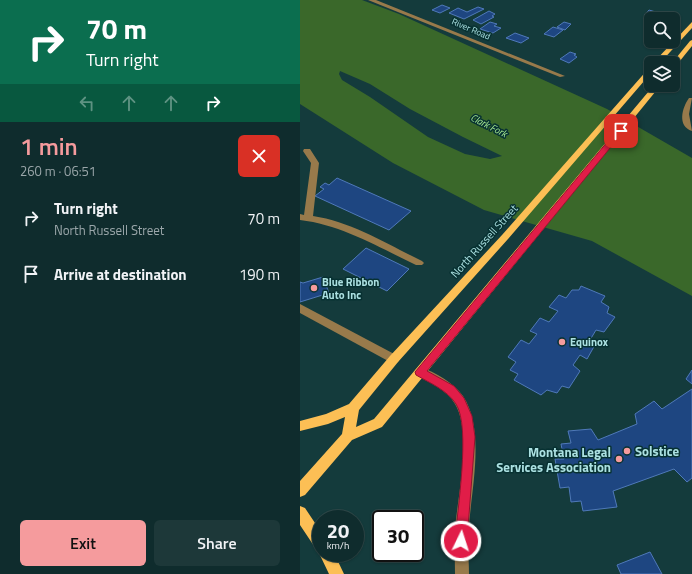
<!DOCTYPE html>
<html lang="en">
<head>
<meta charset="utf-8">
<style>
  :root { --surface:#0f2c2d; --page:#1d3839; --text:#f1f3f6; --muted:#9ba7aa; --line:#2f4849; --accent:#f59b9d }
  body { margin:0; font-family:"Titillium Web",sans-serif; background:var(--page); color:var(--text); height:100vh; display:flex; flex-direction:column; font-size:15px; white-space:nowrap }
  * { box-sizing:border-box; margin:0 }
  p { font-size:13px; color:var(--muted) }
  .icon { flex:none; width:22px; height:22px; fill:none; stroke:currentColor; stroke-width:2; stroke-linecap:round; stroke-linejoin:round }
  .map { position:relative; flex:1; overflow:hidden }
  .side { display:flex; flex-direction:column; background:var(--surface); width:300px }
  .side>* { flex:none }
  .hud { background:#0b6e4f; color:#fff; overflow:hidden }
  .tools { position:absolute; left:344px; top:12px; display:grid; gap:8px }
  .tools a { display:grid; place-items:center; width:36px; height:36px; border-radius:6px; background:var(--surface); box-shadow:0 1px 3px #0004,0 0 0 1px var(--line); font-size:20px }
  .speed { position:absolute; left:12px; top:510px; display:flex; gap:8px; font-size:20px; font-weight:700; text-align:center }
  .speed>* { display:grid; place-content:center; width:52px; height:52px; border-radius:50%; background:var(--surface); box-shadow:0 1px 3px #0004,0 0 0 1px var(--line); line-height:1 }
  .speed small { font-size:10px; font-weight:400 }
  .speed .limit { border:2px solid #111; border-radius:6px; background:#fff; color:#111 }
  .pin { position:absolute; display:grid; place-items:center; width:34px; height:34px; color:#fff; margin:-17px; border-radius:8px; box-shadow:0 2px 6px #0006 }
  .me { position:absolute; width:44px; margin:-22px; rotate:4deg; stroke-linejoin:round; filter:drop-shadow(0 0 3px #0008) }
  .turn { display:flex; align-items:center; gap:14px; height:84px; padding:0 20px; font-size:18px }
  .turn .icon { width:52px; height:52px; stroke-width:2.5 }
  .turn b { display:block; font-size:28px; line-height:34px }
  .lanes { display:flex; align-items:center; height:38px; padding:0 20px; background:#0003; justify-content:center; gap:20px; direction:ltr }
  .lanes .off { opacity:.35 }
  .round { display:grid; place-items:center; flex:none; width:42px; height:42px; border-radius:6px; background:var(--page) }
  .overview { display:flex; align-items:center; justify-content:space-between; height:68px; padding:0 20px }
  h1 { font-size:24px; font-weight:600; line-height:30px; color:var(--accent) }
  .button { display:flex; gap:8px; margin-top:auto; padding:8px 20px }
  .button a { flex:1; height:46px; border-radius:6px; background:var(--accent); color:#111; font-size:16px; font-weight:600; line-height:46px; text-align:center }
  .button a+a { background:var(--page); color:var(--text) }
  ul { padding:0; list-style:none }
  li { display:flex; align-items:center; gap:12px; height:56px; padding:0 20px }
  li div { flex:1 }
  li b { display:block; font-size:15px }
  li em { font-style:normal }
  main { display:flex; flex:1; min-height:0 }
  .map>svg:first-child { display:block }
  .water { fill:#3a682a; fill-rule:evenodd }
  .building { fill:#1e4681; stroke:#4f79b9 }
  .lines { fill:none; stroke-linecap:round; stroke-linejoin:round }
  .minor { fill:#987a4b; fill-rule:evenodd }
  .major { fill:#fcbf55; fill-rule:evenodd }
  .route { fill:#e11d48; stroke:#92132f }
  .poi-dot { fill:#f59b9d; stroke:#073132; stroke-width:1.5 }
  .labels { text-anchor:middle; stroke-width:3; stroke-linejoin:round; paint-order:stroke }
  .far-street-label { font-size:9px; fill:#ace1e2; stroke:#073132 }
  .far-water-label { font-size:10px; font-style:italic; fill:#a6e890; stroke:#073132 }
  .street-label { font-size:11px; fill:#ace1e2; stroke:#073132 }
  .poi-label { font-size:11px; font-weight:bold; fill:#ace1e2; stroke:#073132; text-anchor:start }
  .near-poi-label { font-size:13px; font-weight:bold; fill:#ace1e2; stroke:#073132; text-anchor:start }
</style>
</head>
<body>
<main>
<section class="side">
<div class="hud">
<div class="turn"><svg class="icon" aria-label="right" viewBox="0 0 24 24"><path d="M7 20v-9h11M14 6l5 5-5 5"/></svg><div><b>70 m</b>Turn right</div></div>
<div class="lanes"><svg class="icon off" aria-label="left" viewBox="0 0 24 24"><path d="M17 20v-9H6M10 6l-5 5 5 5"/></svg><svg class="icon off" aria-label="ahead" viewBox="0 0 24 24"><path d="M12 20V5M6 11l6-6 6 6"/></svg><svg class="icon off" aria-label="ahead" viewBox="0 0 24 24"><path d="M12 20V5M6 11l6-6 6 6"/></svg><svg class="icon" aria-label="right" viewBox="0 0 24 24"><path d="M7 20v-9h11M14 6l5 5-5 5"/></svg></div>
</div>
<div class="overview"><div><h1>1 min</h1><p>260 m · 06:51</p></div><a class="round" style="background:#d93025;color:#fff"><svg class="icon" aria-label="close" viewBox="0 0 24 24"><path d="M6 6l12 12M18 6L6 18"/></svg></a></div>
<ul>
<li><svg class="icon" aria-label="right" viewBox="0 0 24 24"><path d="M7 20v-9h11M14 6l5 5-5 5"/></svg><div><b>Turn right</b><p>North Russell Street</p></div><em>70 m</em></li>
<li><svg class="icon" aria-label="arrive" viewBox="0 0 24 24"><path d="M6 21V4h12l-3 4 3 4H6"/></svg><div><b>Arrive at destination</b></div><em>190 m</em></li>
</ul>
<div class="button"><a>Exit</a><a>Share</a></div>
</section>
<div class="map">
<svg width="392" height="574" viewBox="0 0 392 574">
  <rect width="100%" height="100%" fill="#143b3c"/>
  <path class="water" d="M 0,0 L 62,0 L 99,14 L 307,109 L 392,158 L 392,296 L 292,241 L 184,210 L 93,163 L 0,104 ZM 40,71 L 70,84 L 110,109 L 163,137 L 202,156 L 190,159 L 165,154 L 128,137 L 70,97 L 42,80 L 39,74 Z"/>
  <g class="building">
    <polygon points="142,5 150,8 140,13 132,10"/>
    <polygon points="178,7 184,9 164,19 149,13 158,8 167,12"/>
    <polygon points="349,10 359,13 354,17 344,15"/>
    <polygon points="189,11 195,14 192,16 194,17 181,24 173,20"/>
    <polygon points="190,22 197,24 194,26 201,28 193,33 180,29"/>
    <polygon points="264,22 271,24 265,30 257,27"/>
    <polygon points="253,27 263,30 254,37 244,34"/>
    <polygon points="215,33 229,38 221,43 206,38"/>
    <polygon points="270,52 276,54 274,55 277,57 269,63 260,59"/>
    <polygon points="37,178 111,211 89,230 15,196 24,189 20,187 25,183 29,185"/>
    <polygon points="66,248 109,269 87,291 43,269"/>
    <polygon points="23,277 29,293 0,302 0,282 3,283"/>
    <polygon points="281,286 305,296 301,302 309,307 307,313 315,317 304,332 296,330 290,340 296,343 287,359 280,355 273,365 280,371 269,388 262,386 257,393 247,390 241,395 214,380 218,374 210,370 216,362 208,357 221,340 229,344 237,334 230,331 240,318 249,322 258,311 249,307 259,295 266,298 272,290 279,290"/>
    <polygon points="392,370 392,384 386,379"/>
    <polygon points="392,389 392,478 387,482 374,469 313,491 317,507 283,511 281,501 271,502 269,487 260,488 255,459 264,459 261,444 271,443 268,431 291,429 298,440 337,424 335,414 354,401 362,409"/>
    <polygon points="350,552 362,574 321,574 317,565"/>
  </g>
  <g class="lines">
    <g class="minor">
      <polygon points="68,0 76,0 265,76 260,77"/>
      <path d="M 389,98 L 392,98 L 389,114 L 392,131 C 377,126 382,108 389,98 Z"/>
      <path d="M 4,149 L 10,149 L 19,163 L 13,216 C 52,222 87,244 122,261 L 124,263 L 122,265 L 116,265 C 78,247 42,225 0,220 L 0,214 L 4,215 L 11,163 L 3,151 Z"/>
      <polygon points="0,304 98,356 100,359 98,362 94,364 90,362 0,313"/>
      <path d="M 120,367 C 135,372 154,383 163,396 C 185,429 172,487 169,525 C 167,541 169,558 169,574 L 155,574 C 155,559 154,543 155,528 C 158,496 172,432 155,404 C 147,390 130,383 116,375 L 114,372 L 116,369 Z"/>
    </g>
    <g class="major">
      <polygon points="392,22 392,28 360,63 353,63"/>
      <polygon points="392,40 392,46 375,67 373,68 372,63 390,41"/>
      <polygon points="351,67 351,73 208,239 98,362 59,410 56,427 74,419 354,85 362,85 360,86 82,427 52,440 5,495 0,497 0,481 42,434 45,417 28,424 0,431 0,421 26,414 49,404 90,356 202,235 349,68"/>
      <polygon points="0,506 5,508 21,532 21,553 34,553 44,574 29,574 19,553 20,551 16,549 0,525"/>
    </g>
  </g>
  <path class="route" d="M 318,129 L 324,131 L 127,371 L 154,386 L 164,398 L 172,416 L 175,437 L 167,541 L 165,546 L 161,547 L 156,546 L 155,541 C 157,511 171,427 156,404 C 147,390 130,383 116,375 L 115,372 Z"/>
  <g class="poi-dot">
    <circle cx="14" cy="288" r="4"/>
    <circle cx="262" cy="342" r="4"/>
    <circle cx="327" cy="451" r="4"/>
    <circle cx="319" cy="459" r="4"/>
  </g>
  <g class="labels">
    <g class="far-street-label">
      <text transform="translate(171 29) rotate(23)" y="3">River Road</text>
    </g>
    <g class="far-water-label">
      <text transform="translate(189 125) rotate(27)" y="4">Clark Fork</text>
    </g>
    <g class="street-label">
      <text transform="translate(184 241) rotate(-48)" y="4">North Russell Street</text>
    </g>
    <g class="poi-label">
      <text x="22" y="286">Blue Ribbon<tspan x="22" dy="13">Auto Inc</tspan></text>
      <text x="270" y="346">Equinox</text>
    </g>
    <g class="near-poi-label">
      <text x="335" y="456">Solstice</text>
      <text x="311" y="457" text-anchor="end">Montana Legal<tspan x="311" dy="15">Services Association</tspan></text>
    </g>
  </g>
</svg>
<div class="tools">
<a><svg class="icon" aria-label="search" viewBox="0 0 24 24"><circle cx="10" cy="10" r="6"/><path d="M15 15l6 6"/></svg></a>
<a><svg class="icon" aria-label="layers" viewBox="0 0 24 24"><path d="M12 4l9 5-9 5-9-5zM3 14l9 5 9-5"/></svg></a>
</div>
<div class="speed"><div>20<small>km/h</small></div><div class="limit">30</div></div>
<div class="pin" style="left:321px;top:131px;background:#d93025"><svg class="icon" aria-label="arrive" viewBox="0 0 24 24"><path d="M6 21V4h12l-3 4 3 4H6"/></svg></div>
<svg class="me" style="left:161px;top:541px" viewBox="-20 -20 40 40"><circle r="17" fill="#e11d48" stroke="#fff" stroke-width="3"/><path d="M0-11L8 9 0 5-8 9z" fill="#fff"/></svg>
</div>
</main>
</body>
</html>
